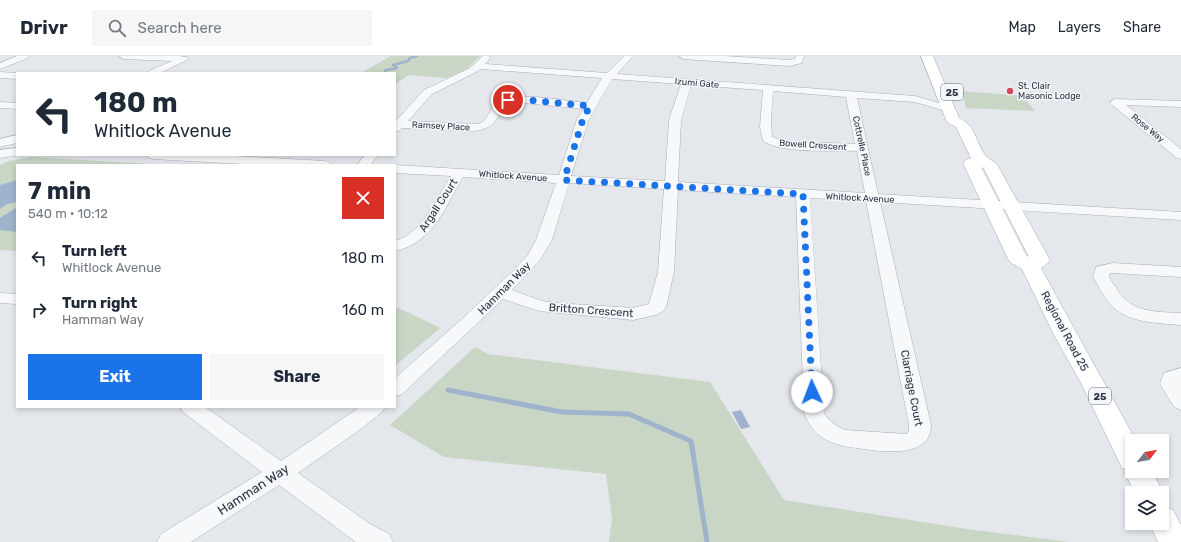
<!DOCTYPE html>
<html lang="en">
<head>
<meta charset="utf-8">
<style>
  :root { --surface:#fff; --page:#f6f6f7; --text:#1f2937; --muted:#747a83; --line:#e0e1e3; --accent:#1a73e8 }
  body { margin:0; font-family:Rubik,sans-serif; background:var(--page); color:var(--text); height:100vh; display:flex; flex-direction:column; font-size:15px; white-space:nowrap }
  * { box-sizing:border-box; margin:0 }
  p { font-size:13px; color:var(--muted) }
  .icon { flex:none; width:22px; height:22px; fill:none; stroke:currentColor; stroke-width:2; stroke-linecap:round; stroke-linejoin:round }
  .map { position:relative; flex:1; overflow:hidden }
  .drawer { position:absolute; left:16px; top:108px; width:380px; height:244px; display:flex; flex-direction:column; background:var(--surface); border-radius:0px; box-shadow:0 2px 6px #0003 }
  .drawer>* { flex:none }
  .hud { position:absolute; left:16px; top:16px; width:380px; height:84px; border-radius:0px; box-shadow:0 2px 6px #0003; background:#fff; color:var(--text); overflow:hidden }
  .needle { width:26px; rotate:59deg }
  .fabs { position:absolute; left:1125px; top:378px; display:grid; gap:8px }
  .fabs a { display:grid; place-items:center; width:44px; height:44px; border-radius:0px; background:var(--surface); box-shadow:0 2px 6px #0003; font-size:20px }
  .pin { position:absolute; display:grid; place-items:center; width:34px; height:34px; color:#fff; margin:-17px; border:2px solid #fff; border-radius:50%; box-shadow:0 1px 4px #0007 }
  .me { position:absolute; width:44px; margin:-22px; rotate:358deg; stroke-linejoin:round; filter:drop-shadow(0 0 3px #0008) }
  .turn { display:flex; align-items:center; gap:14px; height:84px; padding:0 12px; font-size:18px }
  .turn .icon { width:52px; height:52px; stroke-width:2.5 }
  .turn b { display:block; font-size:28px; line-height:34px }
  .round { display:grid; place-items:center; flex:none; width:42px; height:42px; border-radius:0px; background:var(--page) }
  .head { display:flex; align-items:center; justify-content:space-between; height:68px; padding:0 12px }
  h1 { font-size:24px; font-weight:700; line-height:30px }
  .button { display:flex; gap:8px; margin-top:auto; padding:8px 12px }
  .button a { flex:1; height:46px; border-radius:0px; background:var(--accent); color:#fff; font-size:16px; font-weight:700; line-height:46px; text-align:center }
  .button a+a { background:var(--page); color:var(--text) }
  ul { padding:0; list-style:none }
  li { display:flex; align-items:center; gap:12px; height:52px; padding:0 12px }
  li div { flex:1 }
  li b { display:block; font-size:15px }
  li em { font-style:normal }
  header { display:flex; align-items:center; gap:24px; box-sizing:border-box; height:56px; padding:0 20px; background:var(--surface); border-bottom:1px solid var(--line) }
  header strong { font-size:19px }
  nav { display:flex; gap:22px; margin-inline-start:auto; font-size:14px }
  .search { width:280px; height:36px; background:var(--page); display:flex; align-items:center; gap:10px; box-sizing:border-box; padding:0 14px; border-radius:0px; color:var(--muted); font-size:15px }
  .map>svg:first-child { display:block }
  .green { fill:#c9d6c5 }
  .water { fill:#9fb4cc }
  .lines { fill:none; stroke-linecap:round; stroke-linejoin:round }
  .stream-far1 { stroke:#9fb4cc; stroke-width:2.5 }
  .stream { stroke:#9fb4cc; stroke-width:5 }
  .minor-casing { stroke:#a9aeb7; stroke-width:1 }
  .major-casing { stroke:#a3abb8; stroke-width:1 }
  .minor { fill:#f7f8fa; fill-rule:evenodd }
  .major { fill:#fff; fill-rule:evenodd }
  .route { stroke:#1a73e8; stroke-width:7; stroke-dasharray:0 12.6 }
  .poi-dot { fill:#d1495b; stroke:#f4f6f9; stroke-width:1.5 }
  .labels { text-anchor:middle; stroke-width:3; stroke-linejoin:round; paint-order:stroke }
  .far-street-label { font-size:9px; fill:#2b3445; stroke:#f4f6f9 }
  .far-poi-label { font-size:9px; fill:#2b3445; stroke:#f4f6f9; text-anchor:start }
  .shield { fill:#f4f6f9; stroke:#676e7b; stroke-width:1 }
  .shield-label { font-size:10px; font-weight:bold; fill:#2b3445 }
  .street-label { font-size:11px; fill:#2b3445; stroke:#f4f6f9 }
  .near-street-label { font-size:13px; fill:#2b3445; stroke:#f4f6f9 }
</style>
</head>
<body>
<header>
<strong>Drivr</strong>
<div class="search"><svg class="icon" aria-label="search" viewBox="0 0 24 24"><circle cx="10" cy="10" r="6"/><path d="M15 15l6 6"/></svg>Search here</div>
<nav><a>Map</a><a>Layers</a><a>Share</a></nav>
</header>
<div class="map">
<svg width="1181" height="486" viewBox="0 0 1181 486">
  <rect width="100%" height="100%" fill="#e4e7ec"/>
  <g class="green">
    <polygon points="391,0 480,0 467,13 447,22 409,19 395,28 395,17 361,17"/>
    <polygon points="962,35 1023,40 1035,55 966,52"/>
    <polygon points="31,101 168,109 17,109 17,195 0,194 0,109 9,105"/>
    <polygon points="395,250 440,272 395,310"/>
    <polygon points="475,291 488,298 710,326 784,444 967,473 1069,486 609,486 612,463 606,418 444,401 390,369"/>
  </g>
  <g class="water">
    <polygon points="17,124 17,146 7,148 0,153 0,129"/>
    <polygon points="17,151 17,176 0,174 0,162"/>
    <polygon points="741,354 750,371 741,373 732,356"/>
  </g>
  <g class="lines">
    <polyline class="stream-far1" points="384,17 386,14 397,12 393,9 408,5 410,2 417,0"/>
    <polyline class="stream" points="448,334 562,356 629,358 691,385 707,486"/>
    <g class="minor-casing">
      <g id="minor">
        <polygon points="17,0 29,0 28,2 0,13 0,7"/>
        <polygon points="119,0 178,0 187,1 189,3 160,17 147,17 149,15 172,5 123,3"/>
        <path d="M 483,0 L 489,0 L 490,2 L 485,8 L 607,17 L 624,0 L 633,0 L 617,18 L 915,40 L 953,51 L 954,53 L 949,56 L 915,46 L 857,42 L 878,138 L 1181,156 L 1181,164 L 880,146 L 931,369 C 931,408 867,393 843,390 C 822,384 812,377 804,357 L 796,141 L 678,134 L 674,216 L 666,251 L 663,255 L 656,259 L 633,264 L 539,255 L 503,243 L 402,338 L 395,340 L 395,322 L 461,264 L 514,214 L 528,199 L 536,184 L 556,127 L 463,121 C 445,151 433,187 395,195 L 395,185 C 422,178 437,142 451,120 L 395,117 L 395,109 L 559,119 L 577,63 L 584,53 L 514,46 C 493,52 505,71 474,75 L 402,72 L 399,75 L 395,76 L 395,66 L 424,34 L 470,12 ZM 480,13 L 602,22 L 587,47 C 568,45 517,36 501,43 C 490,48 490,64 479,68 L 408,65 L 432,38 L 476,16 ZM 612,23 L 681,28 L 669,64 L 665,125 L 571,120 L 589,63 ZM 691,29 L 763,34 L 760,71 L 763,85 C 783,98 832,94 857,95 L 865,137 L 678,126 L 681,64 ZM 773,35 L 846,41 L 855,88 L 784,85 L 772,81 L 771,64 ZM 569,127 L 664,133 L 658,216 L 649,248 L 633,252 L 556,247 L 542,245 L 512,234 L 540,204 L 552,184 ZM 810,142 L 866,145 L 909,369 L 909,374 L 907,378 L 845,374 C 837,370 828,365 824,357 Z"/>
        <polygon points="679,0 724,0 789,4 795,3 796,0 804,0 802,7 789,10 683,3"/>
        <polygon points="0,16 17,17 17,23 0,22"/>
        <polygon points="1115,43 1181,45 1181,51 1126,49 1181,93 1181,103 1177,102 1111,48 1110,46"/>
        <polygon points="0,46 17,47 17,53 0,52"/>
        <polygon points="17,79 17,87 0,91 0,83"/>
        <polygon points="17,92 17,99 20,99 0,102 0,94"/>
        <polygon points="147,99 217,99 325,105 329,106 331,109 261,109 153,103 149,102"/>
        <polygon points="365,99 378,99 370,109 357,109"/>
        <path d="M 1113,207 L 1181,211 L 1181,221 L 1113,217 L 1110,217 L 1109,221 C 1113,227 1117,234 1122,240 C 1136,257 1161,256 1181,257 L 1181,269 C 1158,267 1126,267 1110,248 C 1103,240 1099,230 1093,221 L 1096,211 Z"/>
        <polygon points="0,237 17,238 17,248 0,247"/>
        <polygon points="1181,312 1181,354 1174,351 1160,328 1164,317"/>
        <polygon points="180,351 205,351 281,405 360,351 385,351 382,356 358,375 298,417 370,468 389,478 393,486 356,486 279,429 191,486 157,486 161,478 262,416 183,356"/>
      </g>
    </g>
    <g class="major-casing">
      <g id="major">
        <path d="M 921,0 L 933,0 L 959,62 C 976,69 975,86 986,100 C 989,104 995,105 998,110 L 1050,204 L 1047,208 L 1041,212 C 1072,270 1105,327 1136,385 L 1132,385 L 1132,415 L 1152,415 L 1163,437 L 1162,440 L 1162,437 L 1135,437 L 1124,415 L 1125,413 L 1122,412 L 1081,327 L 1054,279 L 1022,213 L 1011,207 L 1008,203 L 963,107 L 966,104 L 971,102 L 956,71 L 948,67 L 946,64 ZM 981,111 L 984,113 L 1029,201 L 1026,199 Z"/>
        <polygon points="1162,450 1173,454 1181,469 1181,486 1158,486 1149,467 1162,467"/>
      </g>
    </g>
    <use href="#minor" class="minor"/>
    <use href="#major" class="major"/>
  </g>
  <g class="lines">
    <polyline class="route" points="508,44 517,43 590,50 583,63 564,124 803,138 812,336"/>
  </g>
  <circle class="poi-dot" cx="1010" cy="35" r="4"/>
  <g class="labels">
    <g class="far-street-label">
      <text transform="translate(697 27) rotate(5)" y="3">Izumi Gate</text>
      <text transform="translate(441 70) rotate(3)" y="3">Ramsey Place</text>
      <text transform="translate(1148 72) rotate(39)" y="3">Rose Way</text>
      <text transform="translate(813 89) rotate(4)" y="3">Bowell Crescent</text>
      <text transform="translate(862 90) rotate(78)" y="3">Cottrelle Place</text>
      <text transform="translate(513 120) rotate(4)" y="3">Whitlock Avenue</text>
      <text transform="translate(860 142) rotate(3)" y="3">Whitlock Avenue</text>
    </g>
    <g class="far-poi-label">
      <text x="1018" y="33">St. Clair<tspan x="1018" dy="10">Masonic Lodge</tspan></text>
    </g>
    <g class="shield">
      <rect x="941" y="28" width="22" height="16" rx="3"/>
      <rect x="1089" y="332" width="22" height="16" rx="3"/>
    </g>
    <g class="shield-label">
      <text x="952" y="40">25</text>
      <text x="1100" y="344">25</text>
    </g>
    <g class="street-label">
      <text transform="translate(438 149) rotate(-57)" y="4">Argall Court</text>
      <text transform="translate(504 232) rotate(-45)" y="4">Hamman Way</text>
      <text transform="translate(591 254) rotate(4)" y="4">Britton Crescent</text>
      <text transform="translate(1065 275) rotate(62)" y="4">Regional Road 25</text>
      <text transform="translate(912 332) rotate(79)" y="4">Clarriage Court</text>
    </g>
    <g class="near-street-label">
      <text transform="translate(253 433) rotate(-33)" y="5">Hamman Way</text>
    </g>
  </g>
</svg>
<div class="fabs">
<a><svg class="needle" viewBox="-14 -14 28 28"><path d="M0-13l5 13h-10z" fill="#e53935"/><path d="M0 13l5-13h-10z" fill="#747a83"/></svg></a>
<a><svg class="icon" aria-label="layers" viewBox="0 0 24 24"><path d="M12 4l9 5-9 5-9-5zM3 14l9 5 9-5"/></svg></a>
</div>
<div class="pin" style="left:508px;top:44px;background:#d93025"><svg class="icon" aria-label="arrive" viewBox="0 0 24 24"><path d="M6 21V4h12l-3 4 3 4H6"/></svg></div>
<svg class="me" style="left:812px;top:336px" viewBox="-20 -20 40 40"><circle r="19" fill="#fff"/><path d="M0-13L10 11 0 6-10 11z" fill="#1a73e8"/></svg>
<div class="hud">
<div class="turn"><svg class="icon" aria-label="left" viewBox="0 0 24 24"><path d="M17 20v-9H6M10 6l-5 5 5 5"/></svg><div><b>180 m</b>Whitlock Avenue</div></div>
</div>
<section class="drawer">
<div class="head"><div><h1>7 min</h1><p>540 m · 10:12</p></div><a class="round" style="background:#d93025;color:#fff"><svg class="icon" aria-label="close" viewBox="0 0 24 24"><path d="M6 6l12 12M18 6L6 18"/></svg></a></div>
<ul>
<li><svg class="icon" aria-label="left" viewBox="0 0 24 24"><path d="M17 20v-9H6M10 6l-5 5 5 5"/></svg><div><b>Turn left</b><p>Whitlock Avenue</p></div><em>180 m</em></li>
<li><svg class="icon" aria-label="right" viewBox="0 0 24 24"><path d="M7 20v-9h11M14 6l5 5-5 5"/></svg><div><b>Turn right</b><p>Hamman Way</p></div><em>160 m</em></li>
</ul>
<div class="button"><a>Exit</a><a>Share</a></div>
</section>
</div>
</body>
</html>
